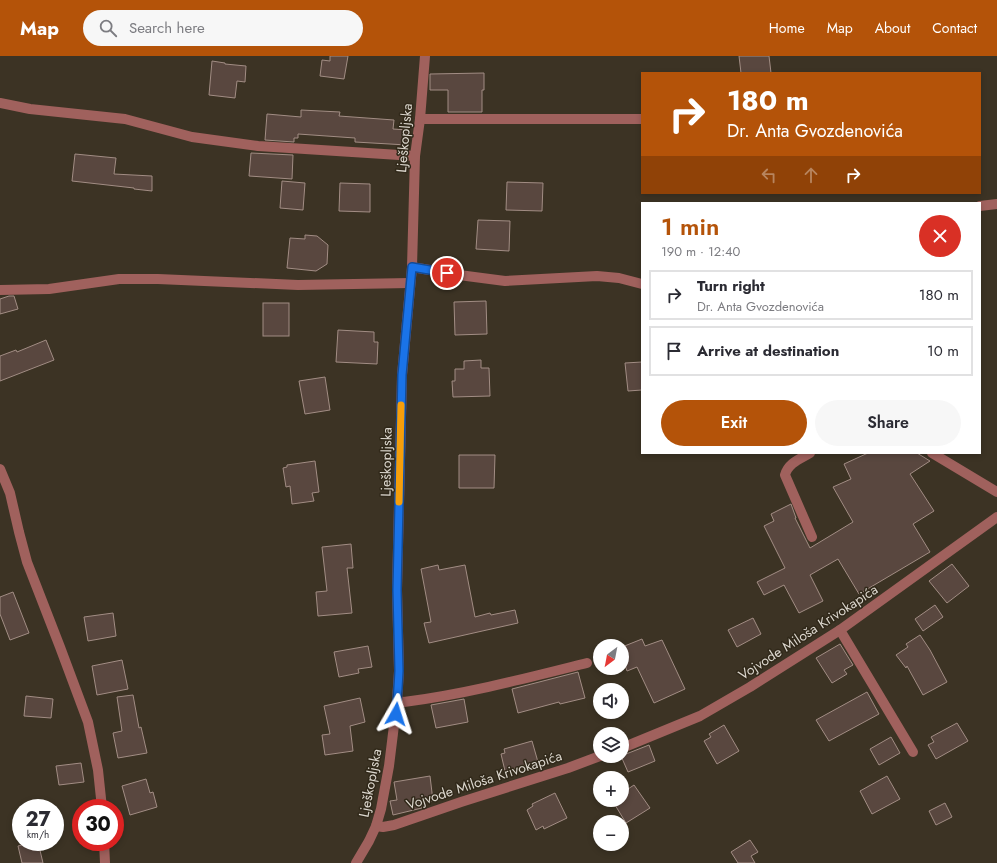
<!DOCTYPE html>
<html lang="en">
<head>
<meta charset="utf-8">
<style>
  :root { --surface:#fff; --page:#f7f7f7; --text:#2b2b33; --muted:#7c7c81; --line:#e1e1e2; --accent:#b45309 }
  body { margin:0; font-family:Jost,sans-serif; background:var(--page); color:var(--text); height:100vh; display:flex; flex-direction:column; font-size:15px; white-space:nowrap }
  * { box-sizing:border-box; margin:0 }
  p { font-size:13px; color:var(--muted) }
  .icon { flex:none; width:22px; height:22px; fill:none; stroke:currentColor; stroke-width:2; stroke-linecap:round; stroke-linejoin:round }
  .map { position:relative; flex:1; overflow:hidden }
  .drawer { position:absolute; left:641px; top:146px; width:340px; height:252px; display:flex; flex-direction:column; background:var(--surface); border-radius:0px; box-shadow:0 2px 6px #0003 }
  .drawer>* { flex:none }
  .banner { position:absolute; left:641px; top:16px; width:340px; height:122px; border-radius:0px; box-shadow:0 2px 6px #0003; background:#b45309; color:#fff; overflow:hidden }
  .needle { width:26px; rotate:212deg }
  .controls { position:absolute; left:593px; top:583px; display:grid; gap:8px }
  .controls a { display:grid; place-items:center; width:36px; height:36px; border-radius:50%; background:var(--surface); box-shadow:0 2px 6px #0003; font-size:20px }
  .speed { position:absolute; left:12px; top:743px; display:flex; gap:8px; font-size:20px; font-weight:700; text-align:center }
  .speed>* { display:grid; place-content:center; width:52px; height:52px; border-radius:50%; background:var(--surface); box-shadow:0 2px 6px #0003; line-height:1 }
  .speed small { font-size:10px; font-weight:400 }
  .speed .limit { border:6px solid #d22; background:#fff; color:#111 }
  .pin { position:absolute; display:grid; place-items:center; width:34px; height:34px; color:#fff; margin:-17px; border:2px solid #fff; border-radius:50%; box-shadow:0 1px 4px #0007 }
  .me { position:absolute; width:44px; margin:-22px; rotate:6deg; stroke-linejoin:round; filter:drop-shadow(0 0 3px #0008) }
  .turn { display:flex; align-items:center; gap:14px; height:84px; padding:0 20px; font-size:18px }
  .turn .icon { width:52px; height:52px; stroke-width:2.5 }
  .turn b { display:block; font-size:28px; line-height:34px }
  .lanes { display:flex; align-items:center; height:38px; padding:0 20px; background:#0003; justify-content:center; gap:20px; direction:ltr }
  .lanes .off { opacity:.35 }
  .round { display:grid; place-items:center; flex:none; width:42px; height:42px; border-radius:21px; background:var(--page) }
  .overview { display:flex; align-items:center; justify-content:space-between; height:68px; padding:0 20px }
  h1 { font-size:24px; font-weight:600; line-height:30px; color:var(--accent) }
  .primary-button { display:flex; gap:8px; margin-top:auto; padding:8px 20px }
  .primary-button a { flex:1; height:46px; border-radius:24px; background:var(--accent); color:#fff; font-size:16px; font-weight:600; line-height:46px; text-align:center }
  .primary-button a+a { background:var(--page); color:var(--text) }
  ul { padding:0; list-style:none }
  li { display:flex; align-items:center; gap:12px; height:50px; margin:0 8px 6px; padding:0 12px; border:2px solid var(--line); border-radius:0px }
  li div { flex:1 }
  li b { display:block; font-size:15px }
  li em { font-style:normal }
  header { display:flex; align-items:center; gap:24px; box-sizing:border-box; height:56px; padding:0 20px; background:var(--accent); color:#fff }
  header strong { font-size:19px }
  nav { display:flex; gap:22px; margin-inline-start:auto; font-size:14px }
  .search { width:280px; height:36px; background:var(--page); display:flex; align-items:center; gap:10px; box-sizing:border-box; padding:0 14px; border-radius:22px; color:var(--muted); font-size:15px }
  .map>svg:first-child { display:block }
  .building { fill:#59473f; stroke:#a28d84 }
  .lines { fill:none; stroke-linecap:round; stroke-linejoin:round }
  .minor { stroke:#a0615d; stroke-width:10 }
  .route-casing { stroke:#114b97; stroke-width:10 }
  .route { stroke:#1a73e8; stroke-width:7 }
  .slow { stroke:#f59e0b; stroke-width:7 }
  .labels { text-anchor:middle; stroke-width:3; stroke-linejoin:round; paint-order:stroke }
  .street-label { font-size:14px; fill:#dcd7ce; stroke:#31291a }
</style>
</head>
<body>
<header>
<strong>Map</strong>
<div class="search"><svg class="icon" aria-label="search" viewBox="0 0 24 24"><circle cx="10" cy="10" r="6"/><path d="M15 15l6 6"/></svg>Search here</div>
<nav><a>Home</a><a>Map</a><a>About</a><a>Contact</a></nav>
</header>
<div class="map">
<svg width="997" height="807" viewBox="0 0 997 807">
  <rect width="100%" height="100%" fill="#3c3324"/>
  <g class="building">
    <polygon points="330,0 348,0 344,23 320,20 322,4 330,5"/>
    <polygon points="739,0 769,0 771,17 741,17"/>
    <polygon points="212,5 225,7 225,8 246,10 245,26 237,25 235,42 209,39"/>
    <polygon points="484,17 484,34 482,34 482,56 448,56 448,34 430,34 430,18"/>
    <polygon points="301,54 340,56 339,60 394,64 393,73 408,74 407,89 355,86 355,82 298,78 298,82 294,82 294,86 265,84 267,58 301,61"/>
    <polygon points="251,97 293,99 292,123 249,120"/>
    <polygon points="75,98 116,102 114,118 152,120 152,135 134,133 134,132 72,125"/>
    <polygon points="282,125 305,127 303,154 280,152"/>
    <polygon points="507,126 543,127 542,155 506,154"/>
    <polygon points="340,127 370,128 370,156 339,155"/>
    <polygon points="478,164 510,165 509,195 476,193"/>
    <polygon points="305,179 317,180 328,189 327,208 316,215 287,212 290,182 305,183"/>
    <polygon points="9,240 14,240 18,253 0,258 0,243"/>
    <polygon points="486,245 487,278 455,279 454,246"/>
    <rect x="263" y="247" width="26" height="33"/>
    <polygon points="338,274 374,276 374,286 378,286 377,308 336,306"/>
    <polygon points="46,284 54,304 0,325 0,300 16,294 17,296"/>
    <polygon points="481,304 481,312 489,312 490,340 453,341 452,325 455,325 455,313 464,313 464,305"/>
    <polygon points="642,306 642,334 628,335 625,307"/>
    <polygon points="325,321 330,354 305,358 299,325"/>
    <polygon points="868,397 917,397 930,405 910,418 934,455 913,468 930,496 859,538 838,503 810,519 823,545 799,557 784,529 764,539 757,526 785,512 764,470 774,465 771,458 791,448 796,462 795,462 810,492 853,466 833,431 851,423 844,408"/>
    <polygon points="459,399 495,399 494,432 459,432"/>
    <polygon points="315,405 319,436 312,437 314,445 292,448 290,430 286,431 283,412 287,411 287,409"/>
    <polygon points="351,488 353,512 347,512 352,557 318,560 316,536 327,535 322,491"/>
    <polygon points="952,508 969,530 947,547 929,525"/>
    <polygon points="438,509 439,514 465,509 475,561 490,557 491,559 515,554 518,567 429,587 424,567 431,566 421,513"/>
    <polygon points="13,536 29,577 10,584 0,558 0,541"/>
    <polygon points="935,549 943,561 923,575 915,563"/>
    <polygon points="113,557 116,580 88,585 84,561"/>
    <polygon points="753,562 761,578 737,591 728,574"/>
    <polygon points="920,579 930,594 947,626 923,639 907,610 906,612 896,599 908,591 906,588"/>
    <polygon points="642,583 645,590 662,584 685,633 654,647 637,611 627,615 622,600 622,591"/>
    <polygon points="840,588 853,609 844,614 847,618 832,627 816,602"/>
    <polygon points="368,590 372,611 358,613 359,617 339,621 334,596"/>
    <polygon points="122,604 128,633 97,639 92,610"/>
    <polygon points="578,616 585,642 560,648 559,646 518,657 512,633"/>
    <polygon points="867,636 879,658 829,685 816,664"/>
    <polygon points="133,639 139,672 141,671 147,697 118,702 113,677 122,675 117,641"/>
    <polygon points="26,640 53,643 51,662 24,660"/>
    <polygon points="360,642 365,666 350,670 353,695 325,699 322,679 330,678 324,650"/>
    <polygon points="464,643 468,666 436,672 431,649"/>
    <polygon points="957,667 968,685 936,703 928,689 934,686 931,681"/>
    <polygon points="724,669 739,695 717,708 704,685 711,681 709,678"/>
    <polygon points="891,681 900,697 879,709 870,693"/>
    <polygon points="532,685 538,706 505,715 501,698 505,697 504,693"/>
    <polygon points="649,689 655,705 628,716 621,700"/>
    <polygon points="81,707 84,726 59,729 56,710"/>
    <polygon points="430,720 433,745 421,746 422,752 393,759 390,745 397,744 394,726"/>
    <polygon points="887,720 900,743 872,758 860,735"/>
    <polygon points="146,723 150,737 153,736 157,751 130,759 122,730"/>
    <polygon points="634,729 650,752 626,767 612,744 622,744 622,737"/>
    <polygon points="555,737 567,762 544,773 543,770 536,774 527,754 533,750 532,748"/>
    <polygon points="945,747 952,761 936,769 929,755"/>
    <polygon points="750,784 758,796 751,800 755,807 738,807 731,796"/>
    <polygon points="33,786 38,786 43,807 22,807 18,790"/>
  </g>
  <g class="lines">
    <g class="minor">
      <polyline points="0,47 30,53 125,63 192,81 258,90 415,100"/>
      <polyline points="420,63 642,63"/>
      <polyline points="980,150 997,148"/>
      <polyline points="412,211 459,219 505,225 597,220 619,222 642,228"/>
      <polyline points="0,234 49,233 119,223 158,223 298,229 410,227"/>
      <path d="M 810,397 C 800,403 788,407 785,419 L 812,481"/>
      <polyline points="932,397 997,436"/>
      <polyline points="0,413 10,437 19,476 27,506 60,591 88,666 98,714 102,752"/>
      <polyline points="840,574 913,696"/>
      <path d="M 397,645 L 404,646 C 466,638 527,622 587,607"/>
      <polyline points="622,692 700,660 750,631 840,574 997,461"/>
      <polyline points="376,770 383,771 394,769 461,746 568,712 600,700"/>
      <polyline points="104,786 105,807"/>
      <polyline points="356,807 369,785 376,770 381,753 389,710 397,645 399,615 397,534 402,319 412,211 415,100 420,63 425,0"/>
    </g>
  </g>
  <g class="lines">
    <g class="route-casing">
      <polyline id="route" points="396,658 398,632 399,615 397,534 402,319 412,211 447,217"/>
    </g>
    <use href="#route" class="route"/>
    <polyline class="slow" points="399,446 401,349"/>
  </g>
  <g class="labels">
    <g class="street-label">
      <text transform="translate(404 82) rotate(-85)" y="5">Lješkopljska</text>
      <text transform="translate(386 406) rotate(-89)" y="5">Lješkopljska</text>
      <text transform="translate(808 576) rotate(-33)" y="5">Vojvode Miloša Krivokapića</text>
      <text transform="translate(484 724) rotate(-18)" y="5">Vojvode Miloša Krivokapića</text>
      <text transform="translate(370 727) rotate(-79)" y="5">Lješkopljska</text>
    </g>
  </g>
</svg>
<div class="controls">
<a><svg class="needle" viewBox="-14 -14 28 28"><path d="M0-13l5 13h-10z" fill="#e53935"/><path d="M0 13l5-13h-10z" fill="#7c7c81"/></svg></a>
<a><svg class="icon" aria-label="sound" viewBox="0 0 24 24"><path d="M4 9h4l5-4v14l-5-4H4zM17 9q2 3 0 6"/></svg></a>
<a><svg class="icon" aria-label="layers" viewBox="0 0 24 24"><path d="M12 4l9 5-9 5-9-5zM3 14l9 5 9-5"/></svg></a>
<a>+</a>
<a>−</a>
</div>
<div class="speed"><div>27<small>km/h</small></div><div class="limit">30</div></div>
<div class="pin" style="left:447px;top:217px;background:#d93025"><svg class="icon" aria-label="arrive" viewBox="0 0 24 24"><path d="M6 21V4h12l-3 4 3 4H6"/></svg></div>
<svg class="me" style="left:396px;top:658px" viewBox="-20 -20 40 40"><path d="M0-17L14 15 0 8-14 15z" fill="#1a73e8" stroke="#fff" stroke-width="4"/></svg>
<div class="banner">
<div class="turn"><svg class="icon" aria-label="right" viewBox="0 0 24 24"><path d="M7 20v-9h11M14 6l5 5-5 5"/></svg><div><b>180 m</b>Dr. Anta Gvozdenovića</div></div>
<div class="lanes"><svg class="icon off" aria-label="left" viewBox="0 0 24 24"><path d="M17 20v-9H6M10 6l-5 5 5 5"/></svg><svg class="icon off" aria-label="ahead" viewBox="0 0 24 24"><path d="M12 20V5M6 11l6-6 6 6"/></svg><svg class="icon" aria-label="right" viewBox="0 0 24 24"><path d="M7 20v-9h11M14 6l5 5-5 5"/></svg></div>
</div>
<section class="drawer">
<div class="overview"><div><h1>1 min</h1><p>190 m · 12:40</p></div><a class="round" style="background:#d93025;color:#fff"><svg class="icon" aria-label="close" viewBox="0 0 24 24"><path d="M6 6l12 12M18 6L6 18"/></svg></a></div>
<ul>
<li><svg class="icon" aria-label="right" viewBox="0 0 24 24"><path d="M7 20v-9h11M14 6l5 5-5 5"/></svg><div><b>Turn right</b><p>Dr. Anta Gvozdenovića</p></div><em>180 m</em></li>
<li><svg class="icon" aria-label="arrive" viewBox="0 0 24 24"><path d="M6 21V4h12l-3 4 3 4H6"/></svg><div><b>Arrive at destination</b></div><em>10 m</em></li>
</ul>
<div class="primary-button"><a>Exit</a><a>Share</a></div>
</section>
</div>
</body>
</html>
